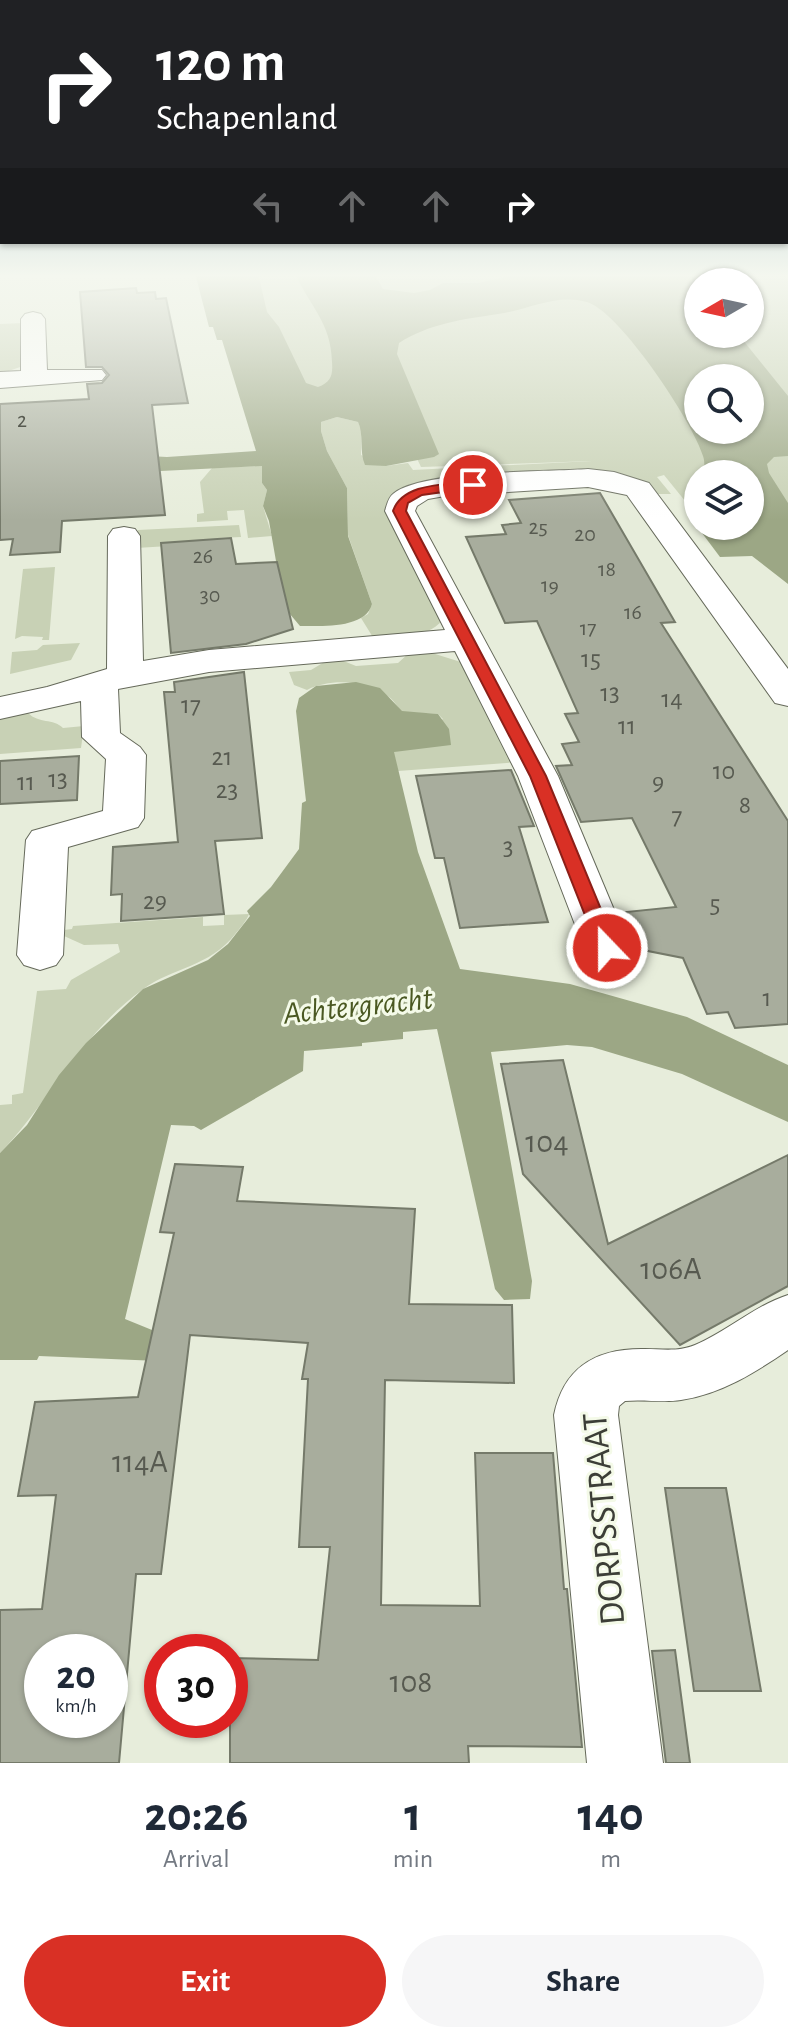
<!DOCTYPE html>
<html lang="en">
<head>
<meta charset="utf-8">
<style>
  :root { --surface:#fff; --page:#f6f6f7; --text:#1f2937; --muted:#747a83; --accent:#d93025 }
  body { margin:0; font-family:"Alegreya Sans",sans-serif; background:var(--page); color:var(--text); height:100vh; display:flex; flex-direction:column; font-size:30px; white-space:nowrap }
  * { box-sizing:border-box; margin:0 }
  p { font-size:26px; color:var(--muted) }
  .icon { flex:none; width:44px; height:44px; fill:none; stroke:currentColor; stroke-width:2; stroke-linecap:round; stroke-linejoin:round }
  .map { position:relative; height:1763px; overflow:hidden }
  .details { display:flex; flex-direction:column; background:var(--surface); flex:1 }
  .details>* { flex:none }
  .top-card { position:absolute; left:0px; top:0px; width:788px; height:244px; box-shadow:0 2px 6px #0004; background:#202124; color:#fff; overflow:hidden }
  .needle { width:52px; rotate:261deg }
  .tools { position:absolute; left:684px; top:268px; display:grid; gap:16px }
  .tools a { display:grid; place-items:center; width:80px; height:80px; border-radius:50%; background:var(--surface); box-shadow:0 2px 6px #0004; font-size:40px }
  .speed { position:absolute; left:24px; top:1634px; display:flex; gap:16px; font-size:40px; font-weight:700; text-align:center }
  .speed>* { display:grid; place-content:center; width:104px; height:104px; border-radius:50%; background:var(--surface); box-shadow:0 2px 6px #0004; line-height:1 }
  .speed small { font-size:20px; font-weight:400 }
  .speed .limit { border:12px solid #d22; background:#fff; color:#111 }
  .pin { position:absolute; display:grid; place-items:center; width:68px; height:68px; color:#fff; margin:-34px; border:4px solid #fff; border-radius:50%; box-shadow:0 2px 8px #0007 }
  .me { position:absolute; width:88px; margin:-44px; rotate:338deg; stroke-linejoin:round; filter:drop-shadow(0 0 6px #0008) }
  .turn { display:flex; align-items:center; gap:28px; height:168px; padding:0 24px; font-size:36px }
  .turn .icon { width:104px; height:104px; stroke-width:2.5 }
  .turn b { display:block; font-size:56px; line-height:68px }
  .lanes { display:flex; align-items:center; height:76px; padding:0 24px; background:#0003; justify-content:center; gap:40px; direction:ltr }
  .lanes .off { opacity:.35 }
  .eta { display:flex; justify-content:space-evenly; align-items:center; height:136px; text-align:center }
  .eta b { font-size:48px; font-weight:600; line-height:56px }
  .button { display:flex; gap:16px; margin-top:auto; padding:16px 24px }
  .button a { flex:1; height:92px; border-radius:48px; background:var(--accent); color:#fff; font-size:32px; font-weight:600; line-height:92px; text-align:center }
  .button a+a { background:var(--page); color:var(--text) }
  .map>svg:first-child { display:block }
  .green { fill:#c8d1b5; fill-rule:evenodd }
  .water { fill:#9ca785; fill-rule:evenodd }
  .building { fill:#a8ad9d; stroke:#757a6a; stroke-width:2; fill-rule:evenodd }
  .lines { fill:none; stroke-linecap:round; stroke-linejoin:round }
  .minor-casing { stroke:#65695a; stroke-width:2 }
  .minor { fill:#fff; fill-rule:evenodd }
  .route { fill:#d93025; stroke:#8d1f18; stroke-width:2 }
  .labels { text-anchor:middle; stroke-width:6; stroke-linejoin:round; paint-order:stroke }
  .far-number-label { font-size:22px; fill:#575a50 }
  .number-label { font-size:26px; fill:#575a50 }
  .water-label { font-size:32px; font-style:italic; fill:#4a5822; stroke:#f4fae8 }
  .near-number-label { font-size:32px; fill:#575a50 }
  .near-street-label { font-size:36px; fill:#3c3e37; stroke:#f4fae8 }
</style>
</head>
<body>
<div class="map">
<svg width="788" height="1763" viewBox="0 0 788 1763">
  <rect width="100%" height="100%" fill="#e7eddb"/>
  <g class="green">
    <path d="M 226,273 L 788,273 L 788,570 L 750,526 L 750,474 L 698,474 L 698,511 L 694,512 L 664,475 L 657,477 L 671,494 L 655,494 L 639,482 L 396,496 L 445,616 C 432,639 398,636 374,639 L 361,618 L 368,614 L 372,604 L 348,535 L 347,488 L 327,451 L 321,431 L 321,422 L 337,417 L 358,422 L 361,428 L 361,455 L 386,466 L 408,463 L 413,470 L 592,461 L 421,467 L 388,398 L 281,404 ZM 698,282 L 750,282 L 750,334 L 698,334 ZM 698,378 L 750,378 L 750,430 L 698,430 Z"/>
    <polygon points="24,323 23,366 0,374 0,324"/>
    <polygon points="262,466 262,483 267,490 263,506 272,536 248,538 244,510 227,511 228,520 197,522 197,514 204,513 200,482 212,468"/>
    <polygon points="239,525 241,537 219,538 219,543 136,548 138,530"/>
    <polygon points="55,567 49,640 42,640 43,637 22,636 15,639 23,569"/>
    <polygon points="80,643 71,660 10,674 12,652 37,650 43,645"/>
    <path d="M 432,653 L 464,663 L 519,762 L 398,771 L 393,751 L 443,719 L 438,714 L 402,712 C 397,707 394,700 389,697 C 367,680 331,678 307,690 L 294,685 L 289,672 L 311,670 L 326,661 L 341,660 L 356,666 L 398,663 L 408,654 Z"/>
    <path d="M 28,713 C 39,724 53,718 63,728 L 84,726 L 81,748 L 0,754 L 0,719 Z"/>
    <path d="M 249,914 C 247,920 241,927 236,933 C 209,968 174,966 142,990 C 82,1033 50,1101 0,1153 L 0,1105 L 12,1104 L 12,1095 L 23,1093 L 37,991 L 66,989 L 71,980 L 120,952 L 118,944 L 84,945 L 64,936 L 64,930 L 72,929 L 73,926 L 203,917 L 203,926 L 224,925 L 224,915 Z"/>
  </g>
  <g class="water">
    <path d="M 195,273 L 258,273 L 267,312 L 279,327 L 306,383 L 318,387 C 331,382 333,375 332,362 C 331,322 310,307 295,273 L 374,273 L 383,289 L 414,293 L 430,290 L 443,283 L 478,283 L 524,273 L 691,273 L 700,282 L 698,282 L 698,334 L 738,334 L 788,396 L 788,456 L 774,457 L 767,464 L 769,473 L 788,503 L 788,584 L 752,556 L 720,557 L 687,513 L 698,511 L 698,526 L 750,526 L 750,474 L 705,474 C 704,468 705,461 703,456 C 693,422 620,312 587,302 C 555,293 529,310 498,314 C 464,319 428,324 399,343 L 397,354 L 439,454 L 434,457 L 386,466 L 365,465 C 359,452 364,433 358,422 L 337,417 L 321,422 L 321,431 L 327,451 L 347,488 L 348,536 L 372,604 C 366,629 320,626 300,626 L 284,607 L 269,521 L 263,506 L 267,490 L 262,483 L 262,466 L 0,479 L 0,465 L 75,452 L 167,457 L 256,451 L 222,340 L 217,340 L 213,327 L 209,327 ZM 698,378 L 750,378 L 750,430 L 698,430 Z"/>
    <polygon points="356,682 380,688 402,711 438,714 449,729 451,745 394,752 418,852 460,969 570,984 687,1017 788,1065 788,1122 682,1074 592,1047 567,1045 491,1052 532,1281 530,1299 504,1300 495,1289 437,1029 403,1032 403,1039 362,1043 362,1046 304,1051 303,1071 201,1130 194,1126 171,1125 125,1319 152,1330 152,1335 183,1362 39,1356 37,1360 0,1360 0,1153 27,1125 59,1075 86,1043 143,989 208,960 228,944 250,916 247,911 271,887 299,849 302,803 306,801 296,711 299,698 316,686"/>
  </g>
  <g class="building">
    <polygon points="136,288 137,293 155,292 156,299 166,298 188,403 152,405 165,515 62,521 60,552 10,555 13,539 0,540 0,404 89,399 87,384 102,383 109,375 102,367 86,367 80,292"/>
    <polygon points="600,493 675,622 661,623 788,821 788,1024 735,1028 728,1012 707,1014 683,958 643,950 626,912 676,907 632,818 581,822 556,766 572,765 562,744 579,742 565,714 578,713 537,621 505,623 466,537 506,534 502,525 521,523 509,500"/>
    <polygon points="231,538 236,564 277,562 293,629 246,644 171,653 161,543"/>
    <polygon points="244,672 262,838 215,841 224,914 121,921 122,894 111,895 113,847 178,842 164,692 175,692 174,682"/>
    <polygon points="79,756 77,800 0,804 0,761"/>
    <polygon points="511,770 534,826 519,827 548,922 460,928 444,858 435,858 416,776"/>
    <polygon points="563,1060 608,1244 788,1155 788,1286 680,1345 523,1174 501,1064"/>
    <path d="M 175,1164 L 243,1167 L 237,1201 L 415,1209 L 409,1304 L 512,1305 L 514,1383 L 385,1380 L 381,1605 L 480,1606 L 475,1453 L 553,1453 L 564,1589 L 567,1589 L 582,1747 L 468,1746 L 469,1763 L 230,1763 L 230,1658 L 318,1660 L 330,1547 L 299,1547 L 308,1379 L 302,1379 L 308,1343 L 190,1335 L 161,1574 L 136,1574 L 119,1763 L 0,1763 L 0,1610 L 42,1609 L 56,1495 L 18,1496 L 35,1402 L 138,1397 L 174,1233 L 160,1232 ZM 42,1652 L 110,1652 L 110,1720 L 42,1720 Z"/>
    <polygon points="665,1488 726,1488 761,1691 694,1691"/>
    <polygon points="675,1650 690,1763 666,1763 652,1651"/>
  </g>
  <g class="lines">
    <g class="minor-casing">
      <g id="minor">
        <polygon points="33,312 41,314 45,319 47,370 102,370 106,375 102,380 0,388 0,372 21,371 21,319 25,314"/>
        <path d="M 588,469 L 614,472 L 649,483 L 788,669 L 788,706 L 775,703 L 627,495 L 588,487 L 445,496 L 428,499 L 417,506 L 415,511 L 558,776 L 630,948 L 623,958 L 607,962 L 591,958 L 584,948 L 518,776 L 455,651 L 209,672 L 118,689 L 120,733 L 140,747 L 146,755 L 144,818 L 138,827 L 68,847 L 63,955 L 56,965 L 40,970 L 24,965 L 17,955 L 26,840 L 32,831 L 103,811 L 106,759 L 82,737 L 81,701 L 0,719 L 0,697 L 47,687 L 107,669 L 108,536 L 113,529 L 124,527 L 135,529 L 140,536 L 143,661 L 209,650 L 445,630 L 385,511 C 387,505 388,498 393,494 C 420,470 548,472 588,469 Z"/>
        <path d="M 788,1295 L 788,1350 C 756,1372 721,1394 681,1400 C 663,1403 644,1399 625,1401 L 619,1406 L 618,1415 L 663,1763 L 587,1763 L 554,1415 C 564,1366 597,1348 645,1349 C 661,1349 679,1352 695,1345 C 728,1331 754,1306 788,1295 Z"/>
      </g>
    </g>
    <use href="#minor" class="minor"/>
  </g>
  <linearGradient id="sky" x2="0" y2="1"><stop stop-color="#89afc0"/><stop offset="0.53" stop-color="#f4f7ef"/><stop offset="1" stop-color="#f4f7ef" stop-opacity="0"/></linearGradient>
  <rect width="788" height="520" fill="url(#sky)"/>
  <path class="route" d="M 473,481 L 479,485 L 478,487 L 422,495 L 408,503 L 406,511 L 546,776 L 617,948 L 614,952 L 607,954 L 598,948 L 530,776 L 393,511 C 403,482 448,485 473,481 Z"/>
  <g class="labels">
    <g class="far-number-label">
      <text x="22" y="427">2</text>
      <text x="538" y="534">25</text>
      <text x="585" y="541">20</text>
      <text x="203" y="563">26</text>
      <text x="607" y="576">18</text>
      <text x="550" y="592">19</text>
      <text x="210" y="602">30</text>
      <text x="633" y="619">16</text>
      <text x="588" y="635">17</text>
    </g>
    <g class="number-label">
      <text x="591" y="667">15</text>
      <text x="610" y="701">13</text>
      <text x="672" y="707">14</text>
      <text x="191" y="713">17</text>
      <text x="627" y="734">11</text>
      <text x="222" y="765">21</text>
      <text x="724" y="779">10</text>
      <text x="58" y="787">13</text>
      <text x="26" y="790">11</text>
      <text x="658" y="790">9</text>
      <text x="227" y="798">23</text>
      <text x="745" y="813">8</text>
      <text x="677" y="824">7</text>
      <text x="508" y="855">3</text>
      <text x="155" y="909">29</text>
      <text x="715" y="912">5</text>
      <text x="767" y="1006">1</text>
    </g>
    <g class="water-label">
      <text transform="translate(358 1005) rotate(-6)" y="11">Achtergracht</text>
    </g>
    <g class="near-number-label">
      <text x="547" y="1152">104</text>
      <text x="671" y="1279">106A</text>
      <text x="140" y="1472">114A</text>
      <text x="411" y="1692">108</text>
    </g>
    <g class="near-street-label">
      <text transform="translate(602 1519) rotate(-95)" y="13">DORPSSTRAAT</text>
    </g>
  </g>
</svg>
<div class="tools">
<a><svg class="needle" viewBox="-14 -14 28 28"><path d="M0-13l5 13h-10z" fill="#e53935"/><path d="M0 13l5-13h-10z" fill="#747a83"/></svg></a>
<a><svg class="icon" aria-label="search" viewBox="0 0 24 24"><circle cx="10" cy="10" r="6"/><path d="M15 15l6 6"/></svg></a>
<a><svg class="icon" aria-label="layers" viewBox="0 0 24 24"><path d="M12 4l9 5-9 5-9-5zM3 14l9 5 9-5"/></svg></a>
</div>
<div class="speed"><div>20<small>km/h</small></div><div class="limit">30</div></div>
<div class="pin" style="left:473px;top:485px;background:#d93025"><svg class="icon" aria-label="arrive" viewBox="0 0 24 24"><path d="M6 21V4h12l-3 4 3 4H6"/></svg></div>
<svg class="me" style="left:607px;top:948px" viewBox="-20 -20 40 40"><circle r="17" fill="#d93025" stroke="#fff" stroke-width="3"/><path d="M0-11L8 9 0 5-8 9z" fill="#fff"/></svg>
<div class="top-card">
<div class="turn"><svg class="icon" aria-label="right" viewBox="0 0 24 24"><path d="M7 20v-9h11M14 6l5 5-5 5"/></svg><div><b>120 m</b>Schapenland</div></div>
<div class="lanes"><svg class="icon off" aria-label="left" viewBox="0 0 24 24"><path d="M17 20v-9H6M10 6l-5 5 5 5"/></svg><svg class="icon off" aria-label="ahead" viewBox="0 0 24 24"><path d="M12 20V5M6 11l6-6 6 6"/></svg><svg class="icon off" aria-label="ahead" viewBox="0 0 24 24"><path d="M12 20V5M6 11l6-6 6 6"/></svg><svg class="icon" aria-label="right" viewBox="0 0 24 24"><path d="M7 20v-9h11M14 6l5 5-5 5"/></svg></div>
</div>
</div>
<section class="details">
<div class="eta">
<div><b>20:26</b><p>Arrival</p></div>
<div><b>1</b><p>min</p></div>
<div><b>140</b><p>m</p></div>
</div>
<div class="button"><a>Exit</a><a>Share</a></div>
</section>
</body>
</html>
